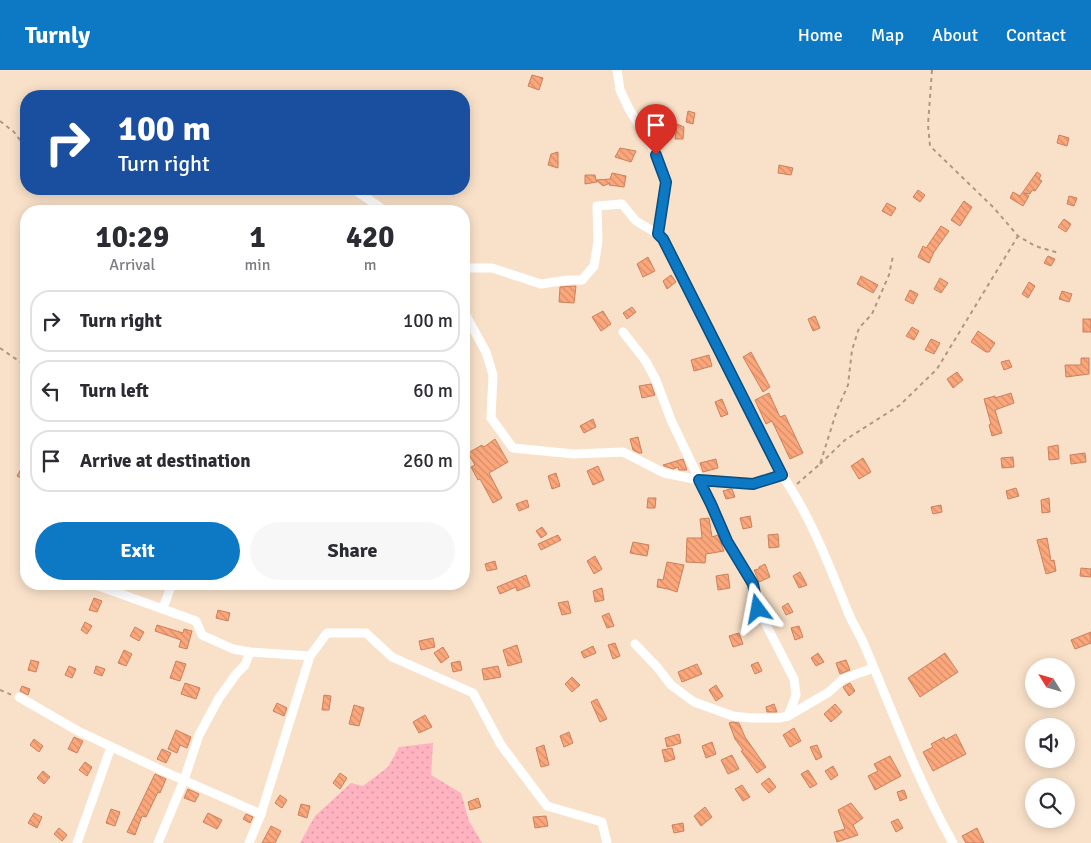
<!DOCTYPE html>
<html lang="en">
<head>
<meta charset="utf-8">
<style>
  :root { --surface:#fff; --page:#f7f7f7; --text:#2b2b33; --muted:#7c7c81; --line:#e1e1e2; --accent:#0d78c3 }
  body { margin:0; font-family:Signika,sans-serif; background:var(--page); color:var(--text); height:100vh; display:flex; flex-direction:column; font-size:19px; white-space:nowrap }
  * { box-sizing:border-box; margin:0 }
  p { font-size:16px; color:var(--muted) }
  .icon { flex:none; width:28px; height:28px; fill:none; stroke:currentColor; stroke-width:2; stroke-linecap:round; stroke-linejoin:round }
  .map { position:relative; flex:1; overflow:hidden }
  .side { position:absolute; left:20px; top:135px; width:450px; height:385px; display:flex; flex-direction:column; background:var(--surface); border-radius:20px; box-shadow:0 2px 12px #0003 }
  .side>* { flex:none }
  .hud { position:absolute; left:20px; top:20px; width:450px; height:105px; border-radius:20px; box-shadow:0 2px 12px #0003; background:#1a4fa0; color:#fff; overflow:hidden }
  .needle { width:32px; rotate:307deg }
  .fabs { position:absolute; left:1025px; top:588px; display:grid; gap:10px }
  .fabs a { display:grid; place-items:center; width:50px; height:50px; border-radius:50%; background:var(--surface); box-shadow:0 2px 12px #0003; font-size:25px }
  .pin { position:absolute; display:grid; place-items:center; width:42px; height:42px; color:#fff; margin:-51px -21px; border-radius:50% 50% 50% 0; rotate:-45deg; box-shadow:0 0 5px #0007 }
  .pin .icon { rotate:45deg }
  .me { position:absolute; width:55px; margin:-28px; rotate:347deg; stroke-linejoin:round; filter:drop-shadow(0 0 4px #0008) }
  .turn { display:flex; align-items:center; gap:18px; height:105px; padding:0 15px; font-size:22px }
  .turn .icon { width:65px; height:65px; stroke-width:2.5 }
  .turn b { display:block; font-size:35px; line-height:42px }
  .eta { display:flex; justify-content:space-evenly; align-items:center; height:85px; text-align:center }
  .eta b { font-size:30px; font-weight:700; line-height:35px }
  .action { display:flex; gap:10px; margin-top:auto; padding:10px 15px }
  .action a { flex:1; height:58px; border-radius:30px; background:var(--accent); color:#fff; font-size:20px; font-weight:700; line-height:58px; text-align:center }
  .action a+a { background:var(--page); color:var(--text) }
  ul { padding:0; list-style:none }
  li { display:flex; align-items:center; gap:15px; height:62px; margin:0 10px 8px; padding:0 5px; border:2px solid var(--line); border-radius:20px }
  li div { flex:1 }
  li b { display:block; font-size:19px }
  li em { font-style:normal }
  header { display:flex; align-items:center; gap:30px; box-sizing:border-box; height:70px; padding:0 25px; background:var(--accent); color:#fff }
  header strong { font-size:24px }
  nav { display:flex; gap:28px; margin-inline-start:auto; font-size:18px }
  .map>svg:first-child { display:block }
  .grass { fill:url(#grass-dots) }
  .building { fill:url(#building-back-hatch); stroke:#ca815c }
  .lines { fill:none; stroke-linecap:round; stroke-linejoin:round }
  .path { stroke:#af987f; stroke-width:2; stroke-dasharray:4 4; stroke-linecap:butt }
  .street { stroke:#fff; stroke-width:9 }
  .route-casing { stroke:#084e7f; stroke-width:12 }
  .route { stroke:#0d78c3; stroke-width:9 }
</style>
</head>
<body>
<header>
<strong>Turnly</strong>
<nav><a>Home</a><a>Map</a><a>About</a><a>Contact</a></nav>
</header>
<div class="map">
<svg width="1091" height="773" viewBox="0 0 1091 773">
  <defs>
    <pattern id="grass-dots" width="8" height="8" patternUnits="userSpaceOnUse" patternTransform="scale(1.25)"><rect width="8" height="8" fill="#ffb2c0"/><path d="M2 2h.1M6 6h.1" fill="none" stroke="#db98a3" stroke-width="1.8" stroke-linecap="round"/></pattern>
    <pattern id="building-back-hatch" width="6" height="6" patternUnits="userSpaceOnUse" patternTransform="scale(1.25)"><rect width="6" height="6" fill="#fba67b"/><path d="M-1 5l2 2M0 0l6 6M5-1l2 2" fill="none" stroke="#d78e69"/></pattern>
  </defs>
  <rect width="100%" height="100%" fill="#f9e1c9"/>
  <polygon class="grass" points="433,673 431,705 461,723 469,751 482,773 300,773 315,746 351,713 363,716 388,697 399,677"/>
  <g class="building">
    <polygon points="532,5 543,8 539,20 528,16"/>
    <polygon points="688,41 695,43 693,54 686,52"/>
    <polygon points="677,54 684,57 683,69 675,69"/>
    <polygon points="1059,65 1069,68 1067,76 1057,73"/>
    <polygon points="620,78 636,81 631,92 615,87"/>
    <polygon points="558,82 558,98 548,95 551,84"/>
    <polygon points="779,95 793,98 791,105 778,103"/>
    <polygon points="1037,102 1041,105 1039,109 1042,111 1035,121 1032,120 1030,124 1024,123 1029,126 1023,136 1010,128 1013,122 1020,126"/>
    <polygon points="612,103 626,106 624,117 609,115 610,113 603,116 596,110 597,112 585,114 585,105 595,105 596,110 610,109"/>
    <polygon points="918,120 925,125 920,132 913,127"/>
    <polygon points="1069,126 1077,128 1074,136 1067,134"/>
    <polygon points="964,131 972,137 960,156 951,150"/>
    <polygon points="887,133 896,138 891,146 882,141"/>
    <polygon points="1064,149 1071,154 1066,162 1058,157"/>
    <polygon points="941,156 949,161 934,182 929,193 918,187 923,176 926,178"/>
    <polygon points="1048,186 1055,189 1051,196 1044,193"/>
    <polygon points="648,187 655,201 643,207 637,194"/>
    <polygon points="671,205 676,212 667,219 663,211"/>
    <polygon points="861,206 878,215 873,223 857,214"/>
    <polygon points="940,208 948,213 941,223 934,219"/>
    <polygon points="1029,212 1035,216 1028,228 1022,224"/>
    <polygon points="576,216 574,233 559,232 560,217"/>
    <polygon points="910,220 918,224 913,234 905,230"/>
    <polygon points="1062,221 1072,224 1069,232 1059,229"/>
    <polygon points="632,237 636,242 627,249 623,243"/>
    <polygon points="603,241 611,254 601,261 592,247"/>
    <polygon points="815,246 820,258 813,261 808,249"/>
    <rect x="1083" y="249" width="8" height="13"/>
    <polygon points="912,257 919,261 914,270 906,266"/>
    <polygon points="978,261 995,273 989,282 986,282 971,272"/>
    <polygon points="931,269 940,273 934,284 925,280"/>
    <polygon points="751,282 770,317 763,322 743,287"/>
    <polygon points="709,285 712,296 694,301 691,290"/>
    <polygon points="1081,288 1089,288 1089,304 1066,307 1065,295 1081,295"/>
    <polygon points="1009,290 1012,297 1004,300 1001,292"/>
    <polygon points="957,302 963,310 953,318 947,309"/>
    <polygon points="651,314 655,325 642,328 639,316"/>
    <polygon points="769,323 780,347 785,345 803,383 790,389 772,351 766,354 755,330"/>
    <polygon points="1011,323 1014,333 995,340 1002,363 992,366 989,355 991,354 984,329 995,326 995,328"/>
    <polygon points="722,329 728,344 721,347 715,332"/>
    <polygon points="593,349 596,357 584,363 580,356"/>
    <polygon points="638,367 642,383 639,383 633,380 630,369"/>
    <polygon points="495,369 508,392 489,403 502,428 493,433 480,409 478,410 471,397 475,395 468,383 482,375 484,377"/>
    <polygon points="1058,375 1059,389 1049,390 1048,377"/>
    <polygon points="1085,383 1086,392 1071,394 1070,385"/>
    <polygon points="1013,387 1014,397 1002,398 1001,388"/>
    <polygon points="863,388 871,402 859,409 851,396"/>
    <polygon points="683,389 687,400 679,400 678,397 673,399 664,396 663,395"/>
    <polygon points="716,389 718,398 703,402 700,393"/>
    <polygon points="26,390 26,403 23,409 17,406"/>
    <polygon points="598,396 604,410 593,415 587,401"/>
    <polygon points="556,403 560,416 552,419 548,406"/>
    <polygon points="1016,418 1019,426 1008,429 1006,421"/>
    <polygon points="730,419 732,419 735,427 726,429 723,421"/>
    <polygon points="648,428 656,428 655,438 647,438"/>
    <polygon points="1049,428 1050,442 1042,443 1041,430"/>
    <polygon points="527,430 529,437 519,441 516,434"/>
    <polygon points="941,435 942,442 933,444 931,437"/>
    <polygon points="750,446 752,457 743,459 740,448"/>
    <polygon points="709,448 712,467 718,465 724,481 706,484 705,493 686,492 687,468 702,468 700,449"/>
    <polygon points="542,457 547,464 541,468 536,461"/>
    <polygon points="778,464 779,477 769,478 768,465"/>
    <polygon points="558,465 561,470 541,480 538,474"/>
    <polygon points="1047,468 1051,491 1054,490 1056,501 1046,504 1037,470"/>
    <polygon points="633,472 649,475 647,486 630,483"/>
    <polygon points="595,486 602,499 594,504 587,491"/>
    <polygon points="495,491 497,499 487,501 485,494"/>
    <polygon points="667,492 684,495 677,522 668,519 657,517 658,509 663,510"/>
    <polygon points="765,494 770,507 759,512 754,500 759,499 759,497"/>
    <polygon points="1081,498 1091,499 1091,507 1080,506"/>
    <polygon points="800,502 807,515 799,518 793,506"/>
    <polygon points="728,504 730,518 718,520 716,506"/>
    <polygon points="526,505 530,516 517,521 516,517 500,524 497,517"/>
    <polygon points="602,518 604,530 595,532 593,521"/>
    <polygon points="94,528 102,531 97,542 89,540"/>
    <polygon points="568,531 571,543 562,545 558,533"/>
    <polygon points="788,533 793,542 786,545 782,537"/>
    <polygon points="218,540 230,543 228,551 216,548"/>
    <polygon points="609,543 614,556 607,558 602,546"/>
    <polygon points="85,552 92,556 87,564 81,560"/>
    <polygon points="157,555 183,563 184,559 192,561 187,579 179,577 181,570 155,561"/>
    <polygon points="799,556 803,567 795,570 791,558"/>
    <polygon points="135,557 144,562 139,571 130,566"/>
    <polygon points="1091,562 1091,573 1075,579 1071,570"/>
    <polygon points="739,563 743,574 733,577 729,566"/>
    <polygon points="433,568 435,577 421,580 419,571"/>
    <polygon points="615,573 620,586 613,589 608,575"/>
    <polygon points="517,575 522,592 508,596 503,580"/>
    <polygon points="593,576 596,583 584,588 581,582"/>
    <polygon points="443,577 449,587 441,593 434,583"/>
    <polygon points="124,580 132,584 126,596 118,593"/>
    <polygon points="818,583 824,592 816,596 811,588"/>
    <polygon points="945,583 958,602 920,627 908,608"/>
    <polygon points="31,590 39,592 36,602 28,600"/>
    <polygon points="846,590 850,600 840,604 836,593"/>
    <polygon points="176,591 186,594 180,611 170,608"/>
    <polygon points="460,591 462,600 453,602 451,593"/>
    <polygon points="758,592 762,601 755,604 751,595"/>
    <polygon points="697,594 702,604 682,612 678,602"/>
    <polygon points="69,596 76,599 72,608 65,605"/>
    <polygon points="96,596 105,599 102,606 94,603"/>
    <polygon points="498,596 501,607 484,610 482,599"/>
    <polygon points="572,607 580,615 572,622 565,614"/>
    <polygon points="185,613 200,618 196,629 181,624"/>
    <polygon points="850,613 855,621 849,626 843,617"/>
    <polygon points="716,615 723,626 716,631 709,620"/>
    <polygon points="22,616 30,619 28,625 20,621"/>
    <polygon points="324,625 331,626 329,640 322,640"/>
    <polygon points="597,629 607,649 600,652 591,632"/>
    <polygon points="277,633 287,638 284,646 273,641"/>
    <polygon points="774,634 777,642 767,642 766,637"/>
    <polygon points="835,634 842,642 831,652 824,644"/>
    <polygon points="354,635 364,638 359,656 349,654"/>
    <polygon points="425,645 432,657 419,663 413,652"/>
    <polygon points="732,652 739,653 745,667 766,697 757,703 741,681 743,680 735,669 729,653"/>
    <polygon points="794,658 801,671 790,677 783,665"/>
    <polygon points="176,660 191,667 187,678 180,675 177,683 168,679"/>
    <polygon points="569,662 573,673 564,677 560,666"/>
    <polygon points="679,664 681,673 667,677 665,668"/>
    <polygon points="956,664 966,684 933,701 923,682 933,677 931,674 944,667 945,670"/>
    <polygon points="74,667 83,671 77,683 68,679"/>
    <polygon points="34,669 43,676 39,682 30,675"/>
    <polygon points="712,672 716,684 706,688 702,676"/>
    <polygon points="544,675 549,695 541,697 536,678"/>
    <polygon points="817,675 822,687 816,690 810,677"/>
    <polygon points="672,678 675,689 665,692 662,680"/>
    <polygon points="162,679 171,683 166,693 157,689"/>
    <polygon points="732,685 739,699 728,704 721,690"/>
    <polygon points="890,686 901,706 875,720 868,706 878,701 874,694"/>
    <polygon points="85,692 92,697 87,706 79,700"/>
    <polygon points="833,696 838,705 831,710 825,701"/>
    <polygon points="808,700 817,714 810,718 801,704"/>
    <polygon points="43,701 50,707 44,714 37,708"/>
    <polygon points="340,703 347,708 340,719 333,713"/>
    <polygon points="155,704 166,709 160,723 158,722 146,747 142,746 135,765 127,762"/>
    <polygon points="769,708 776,717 769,723 761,714"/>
    <polygon points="742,715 750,727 743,731 735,719"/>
    <polygon points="188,719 199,724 195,732 184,728"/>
    <polygon points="904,720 907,728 900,731 897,722"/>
    <polygon points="280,725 287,730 282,738 275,733"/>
    <polygon points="478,728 481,737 470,740 468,732"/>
    <polygon points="851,733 863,748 853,755 858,765 837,772 834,762 845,759 838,740"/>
    <polygon points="301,734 310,736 307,748 298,745"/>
    <polygon points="705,737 712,747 701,756 694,746"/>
    <polygon points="111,739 120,742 115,756 106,753"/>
    <polygon points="34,743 42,747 37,758 28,753"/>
    <polygon points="208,743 222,750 217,759 203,752"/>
    <polygon points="246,744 253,747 250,753 243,749"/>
    <polygon points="546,746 548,756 535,758 533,747"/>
    <polygon points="898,749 903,758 896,762 891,752"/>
    <polygon points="683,753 684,761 674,763 672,755"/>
    <polygon points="271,756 281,761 275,773 262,773"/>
    <polygon points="59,758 67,765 62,771 54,764"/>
    <polygon points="977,758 984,773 966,773 962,766"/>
  </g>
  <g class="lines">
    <g class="path">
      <polyline points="932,0 928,55 930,76 994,138 1018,166 1035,176 1059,183"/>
      <polyline points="0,51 14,62 26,78"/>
      <polyline points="0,278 26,296"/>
      <polyline points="820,394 845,370 900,335 937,299 1018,166"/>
      <polyline points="797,414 820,394 837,340 848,315 852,280 859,258 872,244 889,205 893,186"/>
      <polyline points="0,620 12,625"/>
    </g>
    <g class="street">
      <path d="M 617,0 L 620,20 L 629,39 L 646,66 L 656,85 L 665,113 L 658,164 L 663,169 L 782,405 C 811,447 829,495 848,542 C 853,555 861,566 866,579 C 894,645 918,711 953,773"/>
      <polyline points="354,119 385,141"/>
      <polyline points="464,198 492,198 541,214 568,210 582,210 594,196 598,172 597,136 622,134 636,151 658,164"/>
      <polyline points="464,242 486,282 493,305 491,348 513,378 574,384 623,382 664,403 699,410 753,414 782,405"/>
      <polyline points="623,262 645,290 656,310 671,350 711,434 727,471 753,514 758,539 794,609 796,625 788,646"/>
      <polyline points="93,514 196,551 202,565 233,579 250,582 310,586 327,563 366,563 392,587 473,623 501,675 547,736 602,752 607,773"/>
      <polyline points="163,538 172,514"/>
      <polyline points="635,574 657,597 671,615 694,632 733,646 750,648 779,648 788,646 829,622 843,609 873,598"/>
      <polyline points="19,627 78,661 163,701 261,744"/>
      <polyline points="77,773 111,677"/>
      <polyline points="158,773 184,710 199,665 219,628 237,603 245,595 250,582"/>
      <polyline points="249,773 261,744 310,586"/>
    </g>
  </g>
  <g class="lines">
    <g class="route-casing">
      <polyline id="route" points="656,85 666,112 658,164 663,169 782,405 753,414 699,410 711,434 727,471 753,514 758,539"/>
    </g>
    <use href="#route" class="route"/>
  </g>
</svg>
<div class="fabs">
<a><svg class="needle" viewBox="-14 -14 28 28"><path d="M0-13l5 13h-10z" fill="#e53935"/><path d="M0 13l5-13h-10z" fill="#7c7c81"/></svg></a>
<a><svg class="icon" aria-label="sound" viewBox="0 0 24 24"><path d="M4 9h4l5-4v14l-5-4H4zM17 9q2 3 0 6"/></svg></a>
<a><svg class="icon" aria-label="search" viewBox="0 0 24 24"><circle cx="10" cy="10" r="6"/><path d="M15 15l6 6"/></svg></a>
</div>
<div class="pin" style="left:656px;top:85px;background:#d93025"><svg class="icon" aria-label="arrive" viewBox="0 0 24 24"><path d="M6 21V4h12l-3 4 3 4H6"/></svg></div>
<svg class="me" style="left:758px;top:539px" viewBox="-20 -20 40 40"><path d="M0-17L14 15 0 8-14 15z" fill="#0d78c3" stroke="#fff" stroke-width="4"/></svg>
<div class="hud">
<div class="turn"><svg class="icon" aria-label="right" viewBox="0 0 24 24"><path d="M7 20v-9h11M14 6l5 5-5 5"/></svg><div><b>100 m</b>Turn right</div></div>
</div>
<section class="side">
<div class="eta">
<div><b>10:29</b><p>Arrival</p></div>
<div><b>1</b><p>min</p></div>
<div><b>420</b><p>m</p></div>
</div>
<ul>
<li><svg class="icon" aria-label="right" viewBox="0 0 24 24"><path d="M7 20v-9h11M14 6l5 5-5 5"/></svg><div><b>Turn right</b></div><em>100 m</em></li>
<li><svg class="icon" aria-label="left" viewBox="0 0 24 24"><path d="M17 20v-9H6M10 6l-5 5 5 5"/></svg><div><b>Turn left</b></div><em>60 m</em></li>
<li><svg class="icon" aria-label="arrive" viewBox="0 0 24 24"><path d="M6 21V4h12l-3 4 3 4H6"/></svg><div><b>Arrive at destination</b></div><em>260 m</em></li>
</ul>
<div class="action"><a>Exit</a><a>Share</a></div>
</section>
</div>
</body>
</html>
